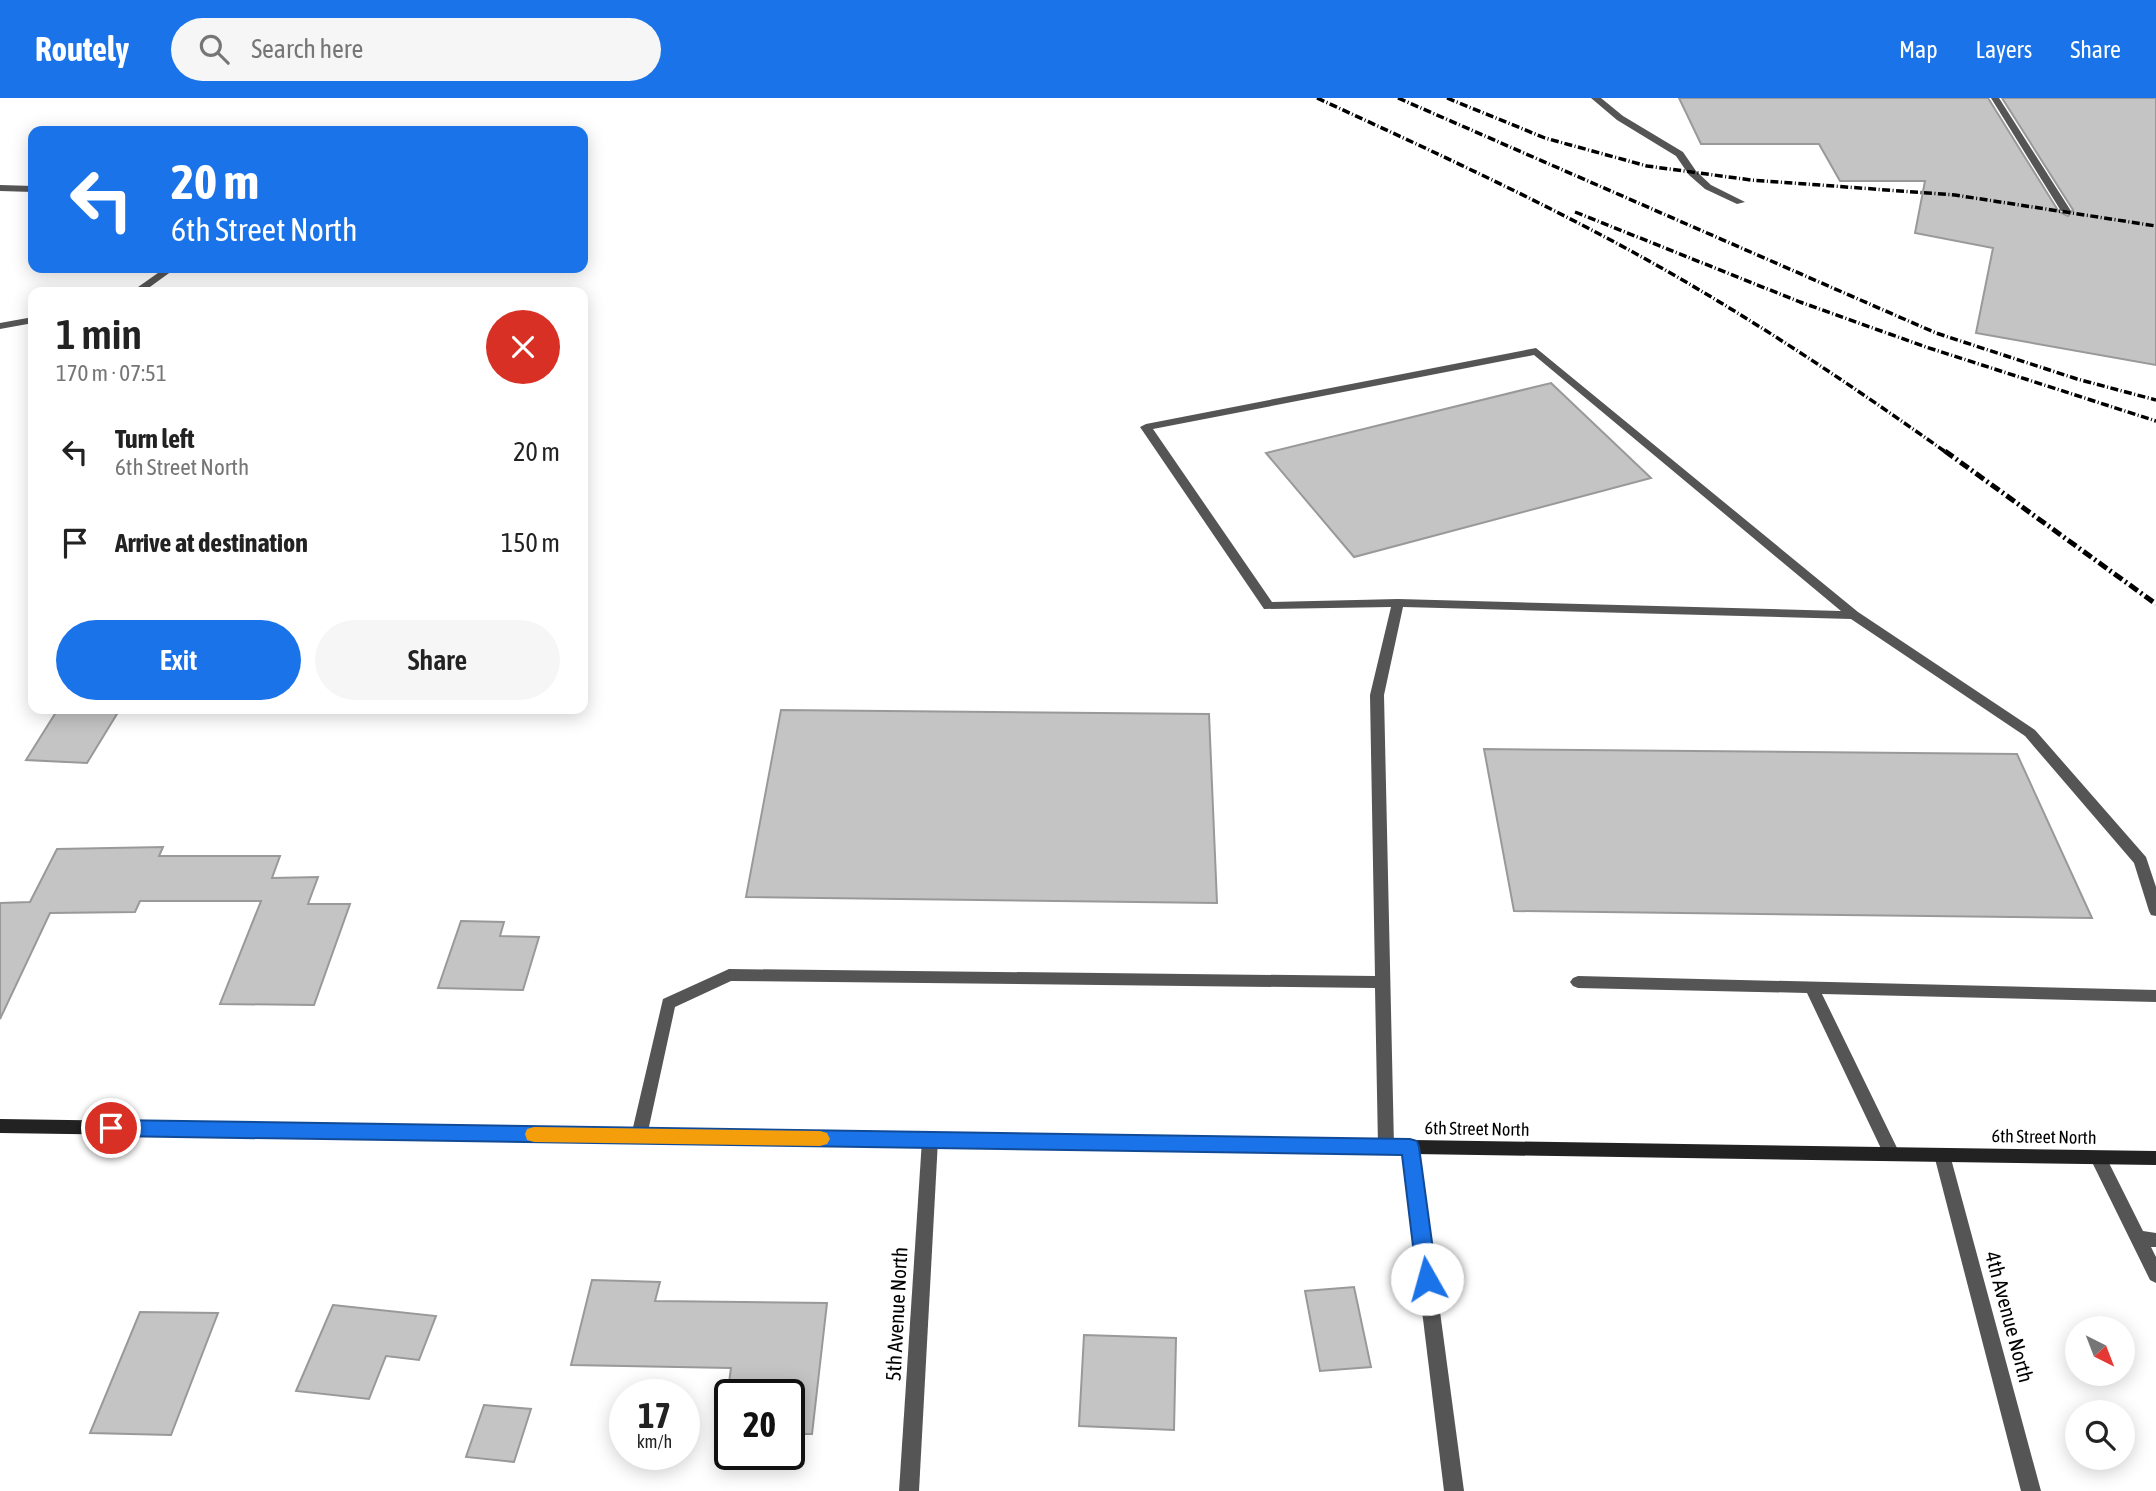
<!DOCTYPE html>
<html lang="en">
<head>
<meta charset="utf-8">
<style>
  :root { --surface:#fff; --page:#f6f6f6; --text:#222; --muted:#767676; --accent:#1a73e8 }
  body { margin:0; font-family:"Asap Condensed",sans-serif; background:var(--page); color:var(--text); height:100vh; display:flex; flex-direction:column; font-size:26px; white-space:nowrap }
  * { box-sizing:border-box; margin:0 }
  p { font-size:23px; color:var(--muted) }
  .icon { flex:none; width:38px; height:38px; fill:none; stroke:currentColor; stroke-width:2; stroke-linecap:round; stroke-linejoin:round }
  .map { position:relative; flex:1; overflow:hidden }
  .details { position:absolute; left:28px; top:189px; width:560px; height:427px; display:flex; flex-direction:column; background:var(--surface); border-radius:14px; box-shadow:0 4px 18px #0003 }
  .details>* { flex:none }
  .top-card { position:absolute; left:28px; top:28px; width:560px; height:147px; border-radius:14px; box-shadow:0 4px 18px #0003; background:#1a73e8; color:#fff; overflow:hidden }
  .needle { width:46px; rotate:138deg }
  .buttons { position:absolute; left:2065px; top:1218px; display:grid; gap:14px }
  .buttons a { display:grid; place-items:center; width:70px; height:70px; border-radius:50%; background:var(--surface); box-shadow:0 4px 18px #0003; font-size:35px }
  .speed { position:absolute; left:609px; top:1281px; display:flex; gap:14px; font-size:35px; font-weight:700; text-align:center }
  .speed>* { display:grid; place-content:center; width:91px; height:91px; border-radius:50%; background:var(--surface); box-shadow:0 4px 18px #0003; line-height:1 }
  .speed small { font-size:18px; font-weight:400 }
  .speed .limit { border:4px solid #111; border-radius:10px; background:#fff; color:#111 }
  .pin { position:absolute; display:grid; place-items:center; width:60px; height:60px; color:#fff; margin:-30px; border:4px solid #fff; border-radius:50%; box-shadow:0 2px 7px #0007 }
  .me { position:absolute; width:77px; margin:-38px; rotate:353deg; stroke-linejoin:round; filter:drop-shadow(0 0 5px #0008) }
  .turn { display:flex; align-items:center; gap:24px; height:147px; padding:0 28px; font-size:32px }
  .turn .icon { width:91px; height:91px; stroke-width:2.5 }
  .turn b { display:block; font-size:49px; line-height:60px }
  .round { display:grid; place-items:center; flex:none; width:74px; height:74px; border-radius:37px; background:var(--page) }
  .head { display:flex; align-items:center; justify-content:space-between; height:119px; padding:0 28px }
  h1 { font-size:42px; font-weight:600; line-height:52px }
  .cta { display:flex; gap:14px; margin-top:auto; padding:14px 28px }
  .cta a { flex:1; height:80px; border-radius:42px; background:var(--accent); color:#fff; font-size:28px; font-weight:600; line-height:80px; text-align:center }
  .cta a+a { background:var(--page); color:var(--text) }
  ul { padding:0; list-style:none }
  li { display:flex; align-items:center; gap:21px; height:91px; padding:0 28px }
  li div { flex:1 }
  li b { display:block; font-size:26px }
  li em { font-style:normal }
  header { display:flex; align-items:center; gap:42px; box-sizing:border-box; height:98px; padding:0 35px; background:var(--accent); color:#fff }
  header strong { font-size:33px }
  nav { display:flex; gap:38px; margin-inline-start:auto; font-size:24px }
  .search { width:490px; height:63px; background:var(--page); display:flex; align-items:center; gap:18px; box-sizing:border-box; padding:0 24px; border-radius:38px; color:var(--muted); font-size:26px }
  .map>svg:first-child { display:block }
  .building { fill:#c4c4c4; stroke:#999; stroke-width:2 }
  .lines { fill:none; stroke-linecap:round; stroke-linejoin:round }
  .lane { fill:#555; fill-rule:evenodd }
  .street { fill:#555; fill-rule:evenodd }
  .secondary { fill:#222; fill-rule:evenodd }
  .rail-far1 { stroke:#000; stroke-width:3.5; stroke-dasharray:8 2.5 1 2.5; stroke-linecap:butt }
  .rail { stroke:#000; stroke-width:5; stroke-dasharray:10 3.5 2 3.5; stroke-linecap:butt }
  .route { fill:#1a73e8; stroke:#114b97; stroke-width:2 }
  .slow { fill:#f59e0b }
  .labels { text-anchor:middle; stroke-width:5; stroke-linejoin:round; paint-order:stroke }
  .street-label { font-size:18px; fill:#000; stroke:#fff }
  .near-street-label { font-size:21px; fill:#000; stroke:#fff }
</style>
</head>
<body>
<header>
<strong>Routely</strong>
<div class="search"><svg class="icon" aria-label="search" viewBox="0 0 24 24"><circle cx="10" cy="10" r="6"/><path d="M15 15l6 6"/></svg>Search here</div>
<nav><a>Map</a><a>Layers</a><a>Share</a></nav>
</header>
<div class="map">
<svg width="2156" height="1393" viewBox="0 0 2156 1393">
  <rect width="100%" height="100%" fill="#fff"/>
  <g class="building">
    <polygon points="1679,0 1988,0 2059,114 2068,118 2073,112 2002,0 2156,0 2156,267 1976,235 1993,150 1915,135 1925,83 1840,83 1819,46 1701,46"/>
    <polygon points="1551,285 1651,380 1354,459 1266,355"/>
    <polygon points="58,611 120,611 87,665 26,662"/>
    <polygon points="781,612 1209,616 1217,805 746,799"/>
    <polygon points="1484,651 2017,656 2092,820 1514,813"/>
    <polygon points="163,749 159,758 280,758 272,780 318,779 308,806 350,806 314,907 220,906 261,803 140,803 135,814 50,815 0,921 0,805 30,804 57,751"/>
    <polygon points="461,823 504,824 500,838 539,839 523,892 438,890"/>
    <polygon points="592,1182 660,1184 655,1203 827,1205 812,1336 789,1336 789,1297 730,1297 730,1336 722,1336 731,1270 571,1267"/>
    <polygon points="1354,1189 1371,1269 1320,1273 1305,1193"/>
    <polygon points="333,1207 436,1218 419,1262 386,1258 369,1301 296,1293"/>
    <polygon points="140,1214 218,1215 171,1337 90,1335"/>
    <polygon points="1084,1237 1176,1240 1174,1332 1079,1328"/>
    <polygon points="484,1307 531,1311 514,1364 466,1359"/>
  </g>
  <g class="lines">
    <g class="lane">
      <polygon points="1591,0 1601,0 1623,18 1683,54 1696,73 1711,87 1745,104 1737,106 1705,91 1689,77 1676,58 1617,22"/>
      <polygon points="1991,0 1999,0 2071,113 2069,115 2061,113"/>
      <polygon points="165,170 176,170 143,194 131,194"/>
      <polygon points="33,219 33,225 0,231 0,225"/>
      <path d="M 1536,250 L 1858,514 L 2035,632 L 2146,759 L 2156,789 L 2156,818 L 2151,817 L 2149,813 L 2134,765 L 2025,638 L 1851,521 L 1403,509 L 1384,597 L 1394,1048 L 1392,1053 L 1386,1055 L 1380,1053 L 1378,1048 L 1375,890 L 731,883 L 675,909 L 647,1038 L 645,1043 L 639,1045 L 633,1043 L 631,1038 L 663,901 L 729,871 L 1375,878 L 1370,597 L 1391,509 L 1264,511 L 1140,329 L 1146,326 ZM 1534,257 L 1841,513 L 1398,501 L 1272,504 L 1153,331 Z"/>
      <polygon points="1578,878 2156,892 2156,904 1822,896 1900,1056 1898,1061 1892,1063 1886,1061 1807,895 1578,890 1573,888 1570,884 1573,880"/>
      <polygon points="1410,1042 1416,1044 1418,1049 1464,1393 1444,1393 1402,1049 1404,1044"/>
      <polygon points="2098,1053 2104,1055 2143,1133 2156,1135 2156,1149 2151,1149 2156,1159 2156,1185 2150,1182 2090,1060 2092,1055"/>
    </g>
    <g class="street">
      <polygon points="0,87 33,88 33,94 0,93"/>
      <polygon points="930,1035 936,1037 938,1042 919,1393 899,1393 922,1042 924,1037"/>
      <polygon points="1942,1050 1948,1052 1950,1057 2041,1393 2021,1393 1934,1057 1936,1052"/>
    </g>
    <polygon class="secondary" points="0,1021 2156,1053 2156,1067 0,1035"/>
    <g class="rail-far1">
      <path d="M 1317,0 C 1432,53 1548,106 1658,168 C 1759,225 1854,289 1947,355"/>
      <polyline points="1398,0 1936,235 2077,281 2156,302"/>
      <polyline points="1447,0 1545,40 1647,68 1751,82 1955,97 2156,128"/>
      <polyline points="1575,114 1800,204 1926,249 2156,323"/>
    </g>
    <polyline class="rail" points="1945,353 2156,506"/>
  </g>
  <polygon class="route" points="111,1022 1410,1041 1417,1043 1419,1049 1437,1181 1434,1187 1427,1190 1420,1187 1417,1181 1402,1057 111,1038 105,1035 102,1030 105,1025"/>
  <polygon class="slow" points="534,1029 820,1033 827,1035 830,1041 827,1046 820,1048 534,1044 527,1042 525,1036 527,1031"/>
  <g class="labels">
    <g class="street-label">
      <text transform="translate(1477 1031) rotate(1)" y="6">6th Street North</text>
      <text transform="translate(2044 1039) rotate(1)" y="6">6th Street North</text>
    </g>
    <g class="near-street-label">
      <text transform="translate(897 1216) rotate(-87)" y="7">5th Avenue North</text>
      <text transform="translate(2009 1219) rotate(75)" y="7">4th Avenue North</text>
    </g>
  </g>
</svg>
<div class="buttons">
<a><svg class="needle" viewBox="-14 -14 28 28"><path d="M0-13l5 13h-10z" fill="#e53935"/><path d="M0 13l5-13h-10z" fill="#767676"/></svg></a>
<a><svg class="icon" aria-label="search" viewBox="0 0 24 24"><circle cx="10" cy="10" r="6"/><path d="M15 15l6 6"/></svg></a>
</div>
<div class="speed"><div>17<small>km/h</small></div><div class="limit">20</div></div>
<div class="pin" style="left:111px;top:1030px;background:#d93025"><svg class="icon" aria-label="arrive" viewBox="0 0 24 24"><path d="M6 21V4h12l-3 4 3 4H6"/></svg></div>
<svg class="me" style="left:1427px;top:1181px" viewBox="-20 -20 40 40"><circle r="19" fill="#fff"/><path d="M0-13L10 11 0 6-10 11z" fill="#1a73e8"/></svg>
<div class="top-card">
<div class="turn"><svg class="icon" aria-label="left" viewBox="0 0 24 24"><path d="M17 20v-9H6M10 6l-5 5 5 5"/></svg><div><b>20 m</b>6th Street North</div></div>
</div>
<section class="details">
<div class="head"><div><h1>1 min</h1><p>170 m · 07:51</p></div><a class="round" style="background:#d93025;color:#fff"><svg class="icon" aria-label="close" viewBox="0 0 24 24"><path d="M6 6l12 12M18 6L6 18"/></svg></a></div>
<ul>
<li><svg class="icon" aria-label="left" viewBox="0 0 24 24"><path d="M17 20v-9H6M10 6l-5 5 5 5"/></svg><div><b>Turn left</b><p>6th Street North</p></div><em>20 m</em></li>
<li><svg class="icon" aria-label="arrive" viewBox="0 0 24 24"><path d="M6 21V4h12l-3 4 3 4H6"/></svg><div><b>Arrive at destination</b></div><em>150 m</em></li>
</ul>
<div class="cta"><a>Exit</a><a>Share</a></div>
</section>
</div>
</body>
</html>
